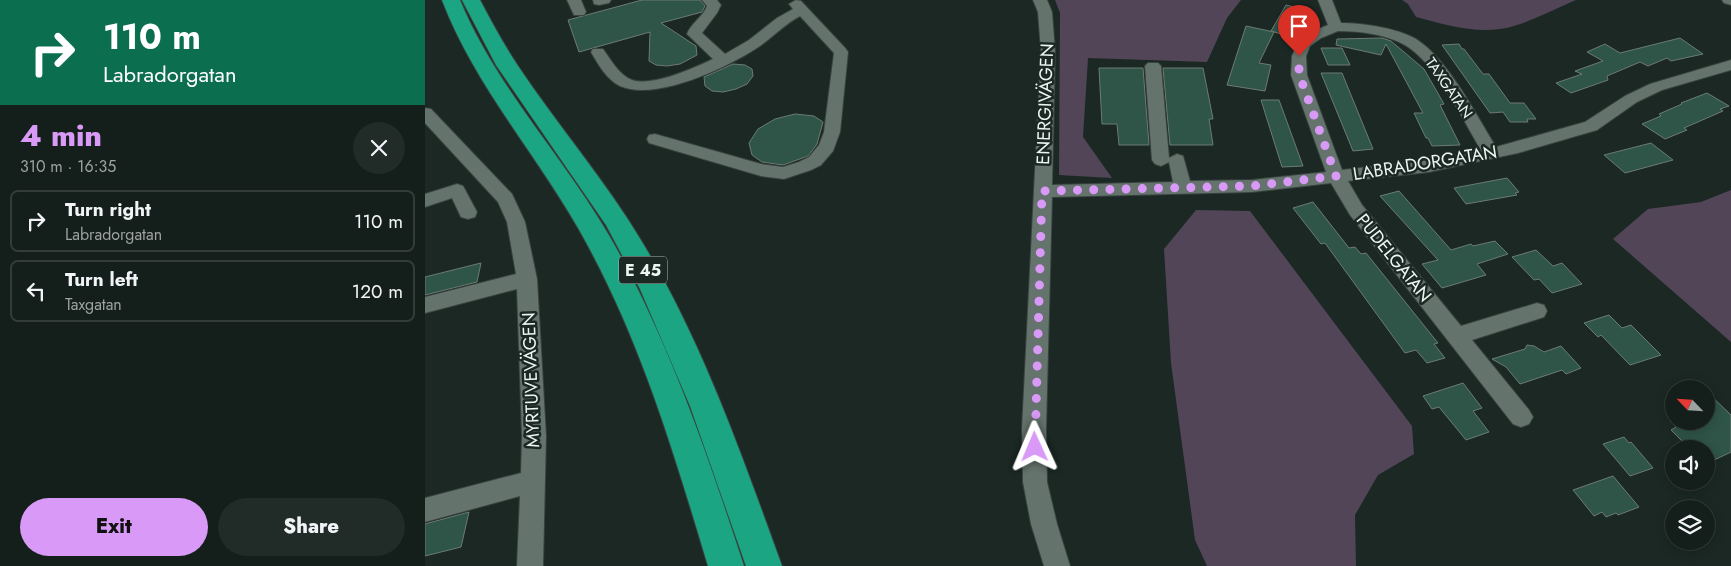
<!DOCTYPE html>
<html lang="en">
<head>
<meta charset="utf-8">
<style>
  :root { --surface:#141e1a; --page:#212b27; --text:#f1f3f6; --muted:#9da2a2; --line:#333c39; --accent:#d99af7 }
  body { margin:0; font-family:Jost,sans-serif; background:var(--page); color:var(--text); height:100vh; display:flex; flex-direction:column; font-size:19px; white-space:nowrap }
  * { box-sizing:border-box; margin:0 }
  p { font-size:16px; color:var(--muted) }
  .icon { flex:none; width:28px; height:28px; fill:none; stroke:currentColor; stroke-width:2; stroke-linecap:round; stroke-linejoin:round }
  .map { position:relative; flex:1; overflow:hidden }
  .sheet { display:flex; flex-direction:column; background:var(--surface); width:425px }
  .sheet>* { flex:none }
  .top-card { background:#0b6e4f; color:#fff; overflow:hidden }
  .needle { width:32px; rotate:295deg }
  .tools { position:absolute; left:1240px; top:380px; display:grid; gap:10px }
  .tools a { display:grid; place-items:center; width:50px; height:50px; border-radius:50%; background:var(--surface); box-shadow:0 2px 12px #0003,0 0 0 1px var(--line); font-size:25px }
  .pin { position:absolute; display:grid; place-items:center; width:42px; height:42px; color:#fff; margin:-51px -21px; border-radius:50% 50% 50% 0; rotate:-45deg; box-shadow:0 0 5px #0007 }
  .pin .icon { rotate:45deg }
  .me { position:absolute; width:55px; margin:-28px; rotate:359deg; stroke-linejoin:round; filter:drop-shadow(0 0 4px #0008) }
  .turn { display:flex; align-items:center; gap:18px; height:105px; padding:0 20px; font-size:22px }
  .turn .icon { width:65px; height:65px; stroke-width:2.5 }
  .turn b { display:block; font-size:35px; line-height:42px }
  .round { display:grid; place-items:center; flex:none; width:52px; height:52px; border-radius:26px; background:var(--page) }
  .headline { display:flex; align-items:center; justify-content:space-between; height:85px; padding:0 20px }
  h1 { font-size:30px; font-weight:800; line-height:38px; color:var(--accent) }
  .button { display:flex; gap:10px; margin-top:auto; padding:10px 20px }
  .button a { flex:1; height:58px; border-radius:30px; background:var(--accent); color:#111; font-size:20px; font-weight:800; line-height:58px; text-align:center }
  .button a+a { background:var(--page); color:var(--text) }
  ul { padding:0; list-style:none }
  li { display:flex; align-items:center; gap:15px; height:62px; margin:0 10px 8px; padding:0 10px; border:2px solid var(--line); border-radius:8px }
  li div { flex:1 }
  li b { display:block; font-size:19px }
  li em { font-style:normal }
  main { display:flex; flex:1; min-height:0 }
  .map>svg:first-child { display:block }
  .green { fill:#524558 }
  .building { fill:#2f5448; stroke:#6c7b75 }
  .lines { fill:none; stroke-linecap:round; stroke-linejoin:round }
  .minor-casing { stroke:#39433f; stroke-width:2 }
  .highway-casing { stroke:#39433f; stroke-width:2 }
  .minor { fill:#65736d; fill-rule:evenodd }
  .highway { fill:#1ca583; fill-rule:evenodd }
  .route { stroke:#d99af7; stroke-width:9; stroke-dasharray:0 16.2 }
  .labels { text-anchor:middle; stroke-width:5; stroke-linejoin:round; paint-order:stroke }
  .far-street-label { font-size:15px; fill:#ecf5f1; stroke:#1b2823 }
  .shield { fill:#1b2823; stroke:#adb8b3; stroke-width:1 }
  .shield-label { font-size:16px; font-weight:bold; fill:#ecf5f1 }
  .street-label { font-size:18px; fill:#ecf5f1; stroke:#1b2823 }
</style>
</head>
<body>
<main>
<section class="sheet">
<div class="top-card">
<div class="turn"><svg class="icon" aria-label="right" viewBox="0 0 24 24"><path d="M7 20v-9h11M14 6l5 5-5 5"/></svg><div><b>110 m</b>Labradorgatan</div></div>
</div>
<div class="headline"><div><h1>4 min</h1><p>310 m · 16:35</p></div><a class="round"><svg class="icon" aria-label="close" viewBox="0 0 24 24"><path d="M6 6l12 12M18 6L6 18"/></svg></a></div>
<ul>
<li><svg class="icon" aria-label="right" viewBox="0 0 24 24"><path d="M7 20v-9h11M14 6l5 5-5 5"/></svg><div><b>Turn right</b><p>Labradorgatan</p></div><em>110 m</em></li>
<li><svg class="icon" aria-label="left" viewBox="0 0 24 24"><path d="M17 20v-9H6M10 6l-5 5 5 5"/></svg><div><b>Turn left</b><p>Taxgatan</p></div><em>120 m</em></li>
</ul>
<div class="button"><a>Exit</a><a>Share</a></div>
</section>
<div class="map">
<svg width="1306" height="566" viewBox="0 0 1306 566">
  <rect width="100%" height="100%" fill="#1b2823"/>
  <g class="green">
    <polygon points="630,0 816,0 802,18 782,62 663,58 658,137 687,178 634,175 635,13"/>
    <path d="M 977,0 L 1151,0 C 1127,10 1101,25 1075,29 C 1047,33 1018,24 991,17 L 983,4 Z"/>
    <polygon points="1306,190 1306,342 1188,239 1223,209 1276,202"/>
    <polygon points="771,210 825,211 987,426 989,454 953,475 930,515 931,566 782,566 770,540 746,363 739,249"/>
  </g>
  <g class="building">
    <polygon points="217,0 275,0 280,6 277,12 236,23 271,46 272,55 255,64 242,66 231,65 224,61 225,32 154,52 143,20"/>
    <polygon points="861,5 878,9 863,36 846,31"/>
    <polygon points="821,26 849,32 834,63 846,65 840,91 802,85"/>
    <polygon points="957,38 966,41 999,69 1019,104 1015,105 1035,145 1007,146 1003,138 1001,138 989,113 998,113 961,44 956,55 911,45 912,39"/>
    <polygon points="1255,38 1278,54 1246,61 1242,58 1223,66 1215,62 1182,76 1183,80 1146,93 1131,83 1157,74 1150,71 1178,61 1162,52 1180,44 1195,53"/>
    <polygon points="1034,44 1037,49 1039,49 1058,74 1064,74 1085,103 1099,103 1111,119 1102,119 1103,122 1085,122 1078,112 1065,113 1017,45"/>
    <polygon points="896,48 917,48 925,65 903,65"/>
    <polygon points="308,64 320,65 327,69 328,76 322,84 311,89 298,92 287,91 280,86 279,77"/>
    <polygon points="674,68 718,68 724,145 694,145 692,124 677,124"/>
    <polygon points="738,68 778,68 788,119 784,119 788,145 745,145"/>
    <polygon points="896,73 917,73 948,149 928,151"/>
    <polygon points="1282,93 1304,106 1295,109 1298,111 1259,128 1262,130 1240,139 1217,124 1236,116 1234,114 1257,104 1256,103"/>
    <polygon points="836,100 854,100 878,166 857,167"/>
    <polygon points="370,114 389,116 398,122 392,144 383,156 358,165 337,162 327,155 324,143 333,129 350,119"/>
    <polygon points="1226,143 1248,160 1200,173 1179,155"/>
    <polygon points="1082,178 1094,192 1090,193 1092,195 1041,204 1029,188"/>
    <polygon points="974,191 1026,250 1046,244 1048,246 1070,241 1083,254 1052,264 1061,275 1017,288 997,264 1013,260 955,196"/>
    <polygon points="888,202 924,248 930,247 936,254 941,253 1013,343 1009,344 1020,358 1002,363 991,350 980,353 900,243 896,244 868,208"/>
    <polygon points="1111,250 1128,266 1137,263 1157,284 1127,293 1114,279 1109,280 1087,257"/>
    <polygon points="56,263 52,282 0,295 0,277"/>
    <polygon points="1184,315 1197,328 1206,325 1236,355 1205,365 1176,335 1173,337 1159,323"/>
    <polygon points="1102,345 1109,346 1119,352 1136,346 1156,368 1141,374 1137,370 1095,384 1081,367 1067,359 1100,349"/>
    <polygon points="1038,383 1057,408 1048,411 1064,432 1041,440 1014,407 1007,409 998,396"/>
    <polygon points="1281,391 1306,415 1306,452 1281,464 1281,449 1265,449 1246,430 1251,427 1245,421 1281,421"/>
    <polygon points="1199,437 1204,443 1206,442 1228,468 1205,476 1178,444"/>
    <polygon points="1188,476 1214,507 1193,515 1191,513 1181,517 1177,512 1169,516 1148,490"/>
    <polygon points="44,512 36,547 0,556 0,524"/>
  </g>
  <g class="lines">
    <g class="minor-casing">
      <g id="minor">
        <polygon points="142,0 156,0 161,12 159,15 149,15"/>
        <polygon points="168,0 186,0 184,3 174,5 169,4"/>
        <path d="M 277,0 L 292,0 L 296,5 L 292,13 L 277,33 L 300,54 L 324,40 L 352,18 L 368,9 L 364,4 L 371,0 L 376,1 L 421,49 L 423,52 L 415,132 L 408,151 L 396,165 L 386,170 L 359,179 L 336,176 L 224,143 L 222,139 L 224,135 L 230,134 L 336,164 L 358,167 L 374,162 L 384,157 L 394,145 L 399,132 L 409,53 L 375,16 C 360,24 349,36 335,46 C 305,66 232,102 195,86 C 182,80 173,64 166,52 L 168,49 L 178,49 C 186,60 194,75 207,80 C 228,87 269,68 288,59 L 262,34 C 266,23 278,17 282,6 Z"/>
        <path d="M 608,0 L 622,0 L 627,12 L 630,51 L 627,185 L 748,182 L 744,162 L 736,166 L 730,164 L 727,160 L 720,66 L 723,63 L 733,63 L 736,66 L 744,158 L 752,154 L 758,156 L 765,181 L 827,180 L 901,172 L 866,75 L 867,56 L 874,41 L 886,32 L 903,25 L 893,0 L 907,0 L 916,23 C 938,23 972,28 991,39 C 1023,59 1051,115 1071,147 L 1160,122 L 1200,96 L 1225,84 L 1306,60 L 1306,70 L 1237,90 L 1212,102 L 1172,130 L 1093,153 L 1004,172 L 923,181 L 937,205 L 1036,326 L 1112,303 L 1119,305 L 1122,311 L 1119,317 L 1047,340 L 1104,410 L 1108,417 L 1104,424 L 1096,427 L 1088,424 L 925,215 L 906,183 L 827,192 L 627,197 L 621,429 L 622,482 L 632,524 L 645,566 L 619,566 L 606,524 L 598,482 L 597,429 L 616,51 L 613,12 ZM 913,31 C 935,31 960,34 980,45 C 1010,62 1038,120 1056,150 L 1004,160 L 917,170 L 882,75 L 881,56 L 885,46 L 896,38 Z"/>
        <polygon points="1297,0 1306,0 1306,5 1299,3"/>
        <polygon points="0,108 6,109 87,194 100,222 112,279 121,436 118,566 92,566 95,496 0,522 0,498 96,473 97,436 92,289 0,313 0,297 91,274 82,222 73,202 0,123"/>
        <polygon points="32,184 38,186 52,212 50,217 43,219 36,217 27,198 0,207 0,194"/>
      </g>
    </g>
    <g class="highway-casing">
      <g id="highway">
        <path d="M 17,0 L 35,0 C 71,87 138,156 185,237 C 244,340 282,453 319,566 L 283,566 C 250,456 217,345 162,244 C 117,160 51,89 17,0 Z"/>
        <path d="M 37,0 L 55,0 C 67,23 79,45 93,66 C 133,126 180,180 217,242 C 278,343 317,456 357,566 L 321,566 L 265,406 L 215,289 L 181,225 L 71,65 Z"/>
      </g>
    </g>
    <use href="#minor" class="minor"/>
    <use href="#highway" class="highway"/>
  </g>
  <g class="lines">
    <polyline class="route" points="610,447 617,191 827,186 911,176 874,74 874,56"/>
  </g>
  <g class="labels">
    <g class="far-street-label">
      <text transform="translate(1024 88) rotate(55)" y="5">TAXGATAN</text>
    </g>
    <rect class="shield" x="194" y="256.5" width="48" height="27" rx="4"/>
    <g class="shield-label">
      <text x="218" y="276">E 45</text>
    </g>
    <g class="street-label">
      <text transform="translate(620 104) rotate(-88)" y="6">ENERGIVÄGEN</text>
      <text transform="translate(1000 163) rotate(-9)" y="6">LABRADORGATAN</text>
      <text transform="translate(969 258) rotate(51)" y="6">PUDELGATAN</text>
      <text transform="translate(106 380) rotate(-92)" y="6">MYRTUVEVÄGEN</text>
    </g>
  </g>
</svg>
<div class="tools">
<a><svg class="needle" viewBox="-14 -14 28 28"><path d="M0-13l5 13h-10z" fill="#e53935"/><path d="M0 13l5-13h-10z" fill="#9da2a2"/></svg></a>
<a><svg class="icon" aria-label="sound" viewBox="0 0 24 24"><path d="M4 9h4l5-4v14l-5-4H4zM17 9q2 3 0 6"/></svg></a>
<a><svg class="icon" aria-label="layers" viewBox="0 0 24 24"><path d="M12 4l9 5-9 5-9-5zM3 14l9 5 9-5"/></svg></a>
</div>
<div class="pin" style="left:874px;top:56px;background:#d93025"><svg class="icon" aria-label="arrive" viewBox="0 0 24 24"><path d="M6 21V4h12l-3 4 3 4H6"/></svg></div>
<svg class="me" style="left:610px;top:447px" viewBox="-20 -20 40 40"><path d="M0-17L14 15 0 8-14 15z" fill="#d99af7" stroke="#fff" stroke-width="4"/></svg>
</div>
</main>
</body>
</html>
